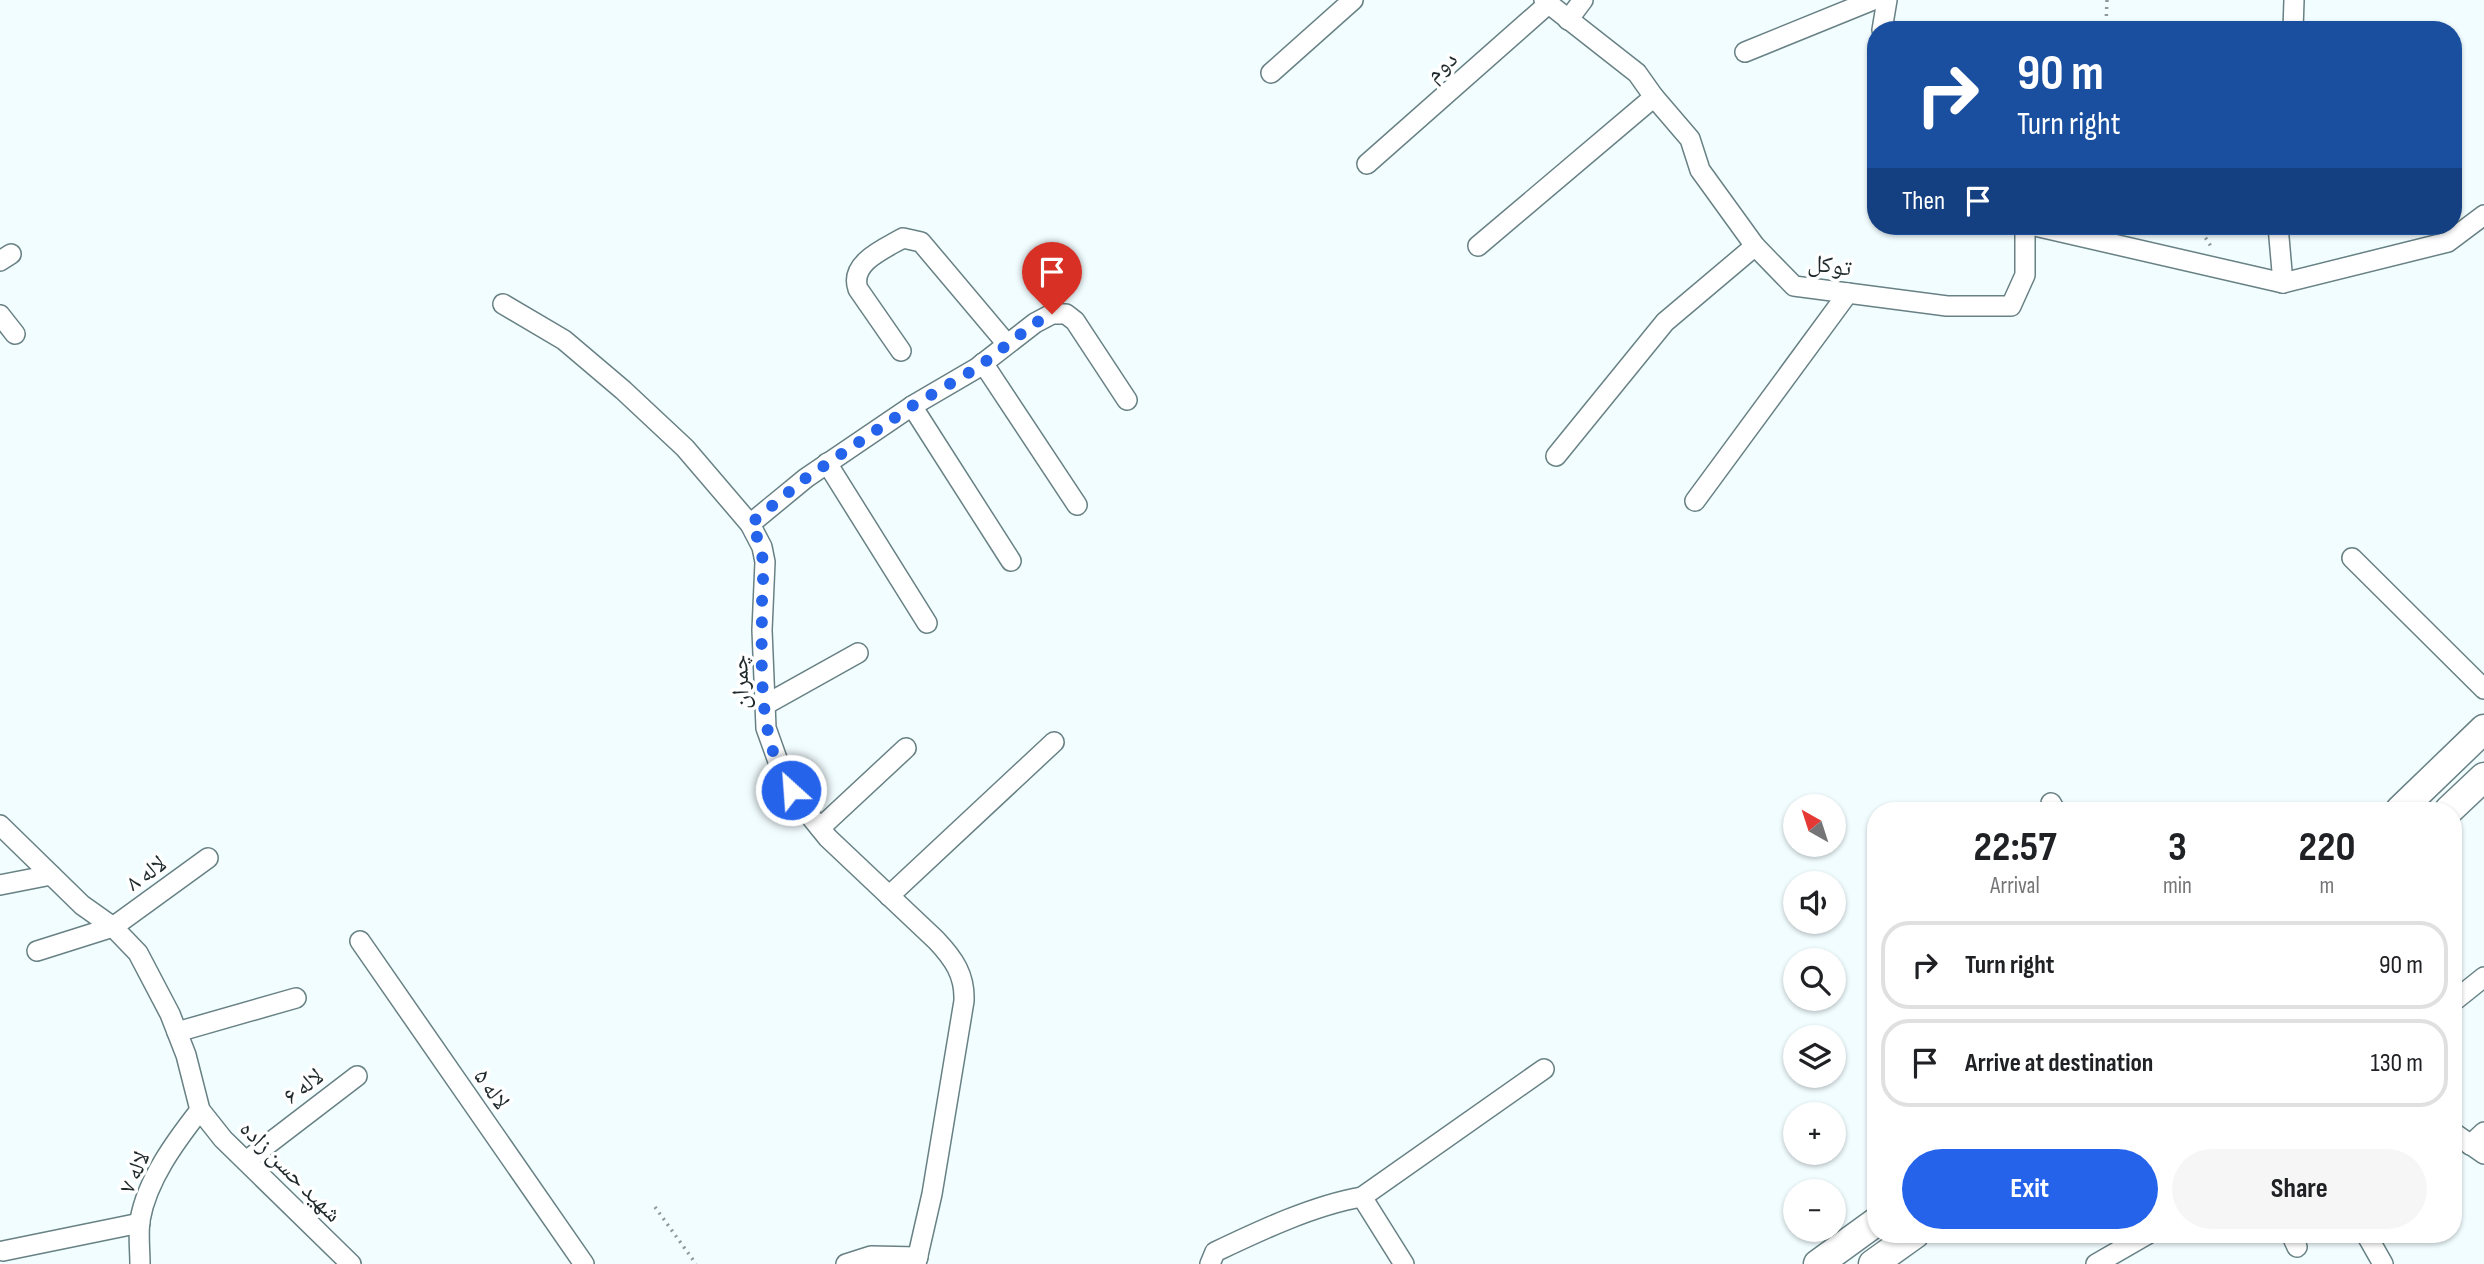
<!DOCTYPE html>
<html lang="en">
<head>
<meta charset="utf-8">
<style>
  :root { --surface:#fff; --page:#f6f6f6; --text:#202124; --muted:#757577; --line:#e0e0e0; --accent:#2563eb }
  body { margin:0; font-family:"Sofia Sans Condensed","Noto Naskh Arabic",sans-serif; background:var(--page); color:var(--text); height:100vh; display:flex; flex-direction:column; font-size:26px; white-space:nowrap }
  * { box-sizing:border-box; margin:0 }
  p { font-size:23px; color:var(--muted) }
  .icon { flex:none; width:38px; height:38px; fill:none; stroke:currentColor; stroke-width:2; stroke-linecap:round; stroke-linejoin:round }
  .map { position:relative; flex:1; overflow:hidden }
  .drawer { position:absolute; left:1867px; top:802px; width:595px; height:441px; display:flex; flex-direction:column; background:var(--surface); border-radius:28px; box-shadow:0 2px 5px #0004 }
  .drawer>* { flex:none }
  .hud { position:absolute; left:1867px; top:21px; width:595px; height:214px; border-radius:28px; box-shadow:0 2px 5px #0004; background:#1a4fa0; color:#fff; overflow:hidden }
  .needle { width:46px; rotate:321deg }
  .tools { position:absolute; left:1783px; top:794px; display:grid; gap:14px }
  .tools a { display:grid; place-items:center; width:63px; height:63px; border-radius:50%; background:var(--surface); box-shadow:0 2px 5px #0004; font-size:35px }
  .pin { position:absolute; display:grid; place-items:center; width:60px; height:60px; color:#fff; margin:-72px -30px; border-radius:50% 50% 50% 0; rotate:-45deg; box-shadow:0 0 7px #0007 }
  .pin .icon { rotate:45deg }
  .me { position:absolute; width:77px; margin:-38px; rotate:334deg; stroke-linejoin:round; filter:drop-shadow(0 0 5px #0008) }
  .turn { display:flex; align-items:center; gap:24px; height:147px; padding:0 35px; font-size:32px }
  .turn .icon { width:91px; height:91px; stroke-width:2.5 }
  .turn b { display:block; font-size:49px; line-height:60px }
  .then { display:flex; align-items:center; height:66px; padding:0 35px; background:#0003; gap:14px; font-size:26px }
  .eta { display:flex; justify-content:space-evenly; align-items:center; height:119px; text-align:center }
  .eta b { font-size:42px; font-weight:700; line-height:49px }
  .cta { display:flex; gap:14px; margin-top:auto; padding:14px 35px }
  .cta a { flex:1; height:80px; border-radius:42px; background:var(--accent); color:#fff; font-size:28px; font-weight:700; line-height:80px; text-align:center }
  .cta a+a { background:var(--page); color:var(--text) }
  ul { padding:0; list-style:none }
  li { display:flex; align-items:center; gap:21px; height:88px; margin:0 14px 10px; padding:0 21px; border:4px solid var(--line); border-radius:28px }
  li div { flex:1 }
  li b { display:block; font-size:26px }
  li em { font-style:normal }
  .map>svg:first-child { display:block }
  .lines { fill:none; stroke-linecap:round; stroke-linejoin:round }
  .minor-casing { stroke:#688185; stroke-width:22 }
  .highway-casing { stroke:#688185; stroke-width:31 }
  .path { stroke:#8f999b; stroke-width:3.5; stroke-dasharray:2 5; stroke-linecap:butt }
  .minor { stroke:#fff; stroke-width:19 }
  .highway { stroke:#fff; stroke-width:28 }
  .route { stroke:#2563eb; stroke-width:12; stroke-dasharray:0 21.6 }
  .labels { text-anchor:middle; stroke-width:7; stroke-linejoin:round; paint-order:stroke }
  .street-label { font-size:24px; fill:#1f292b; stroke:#fff }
</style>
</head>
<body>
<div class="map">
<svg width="2484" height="1264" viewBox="0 0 2484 1264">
  <rect width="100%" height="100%" fill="#f2fdff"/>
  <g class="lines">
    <g class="minor-casing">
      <g id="minor">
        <polyline points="1568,20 1583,0"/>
        <polyline points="1882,30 1887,0"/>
        <polyline points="2293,30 2294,0"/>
        <polyline points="1745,52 1873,0"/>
        <polyline points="1271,73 1353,0"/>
        <polyline points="1654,97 1690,139 1700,170 1755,246 1794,286 1947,306 2011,306 2025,275 2025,226"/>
        <polyline points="1367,164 1547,5"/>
        <polyline points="2035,226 2283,283 2448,242 2484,215"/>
        <polyline points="2278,226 2283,283"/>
        <polyline points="1478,246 1654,97 1637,73 1544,0"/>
        <polyline points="0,261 11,254"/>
        <path d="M 503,304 L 564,340 L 623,390 L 685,448 L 750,524 L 762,547 L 765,562 L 762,630 L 766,728 L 785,781 L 798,801 L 828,838 L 936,940 C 954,959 965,975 964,1001 L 932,1194 L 916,1264"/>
        <polyline points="0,315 15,334"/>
        <path d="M 901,351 L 858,289 C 849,263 884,249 903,238 L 921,242 L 1007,344"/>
        <polyline points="983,363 1077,505"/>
        <polyline points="912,406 1011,561"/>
        <polyline points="1556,456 1665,322 1755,246"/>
        <polyline points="827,463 927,623"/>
        <polyline points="1695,501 1848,293"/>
        <polyline points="750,524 806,478 912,406 977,368 1035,323 1052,314 1066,314 1075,321 1127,400"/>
        <polyline points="2352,558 2484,689"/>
        <polyline points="765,705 858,653"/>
        <polyline points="2051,803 2055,810"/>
        <polyline points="0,825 82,905 113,927 138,953 170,1014 186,1055 200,1110 223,1139 351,1264"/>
        <polyline points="820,828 906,748"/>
        <polyline points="0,885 51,875"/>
        <polyline points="889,896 1054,742"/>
        <polyline points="360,941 584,1264"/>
        <polyline points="37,951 113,927 208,858"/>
        <polyline points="2454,1001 2484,977"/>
        <polyline points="177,1032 296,998"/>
        <polyline points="2454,1133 2484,1154"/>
        <polyline points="2470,1145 2484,1132"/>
        <polyline points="246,1161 357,1076"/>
        <polyline points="1362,1197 1404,1264"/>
        <polyline points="2291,1234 2297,1247"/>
        <polyline points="2366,1234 2383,1264"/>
        <polyline points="3,1251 140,1223"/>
        <path d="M 140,1264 C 140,1250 138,1234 140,1220 C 147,1180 175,1142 200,1110"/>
        <polyline points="846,1264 871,1256 918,1257"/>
        <path d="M 1210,1264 L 1215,1252 C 1259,1231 1314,1205 1362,1197 L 1544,1069"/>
        <polyline points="2096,1264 2148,1234"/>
      </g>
    </g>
    <g class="highway-casing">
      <g id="highway">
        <polyline points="2400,810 2484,729"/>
        <polyline points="2449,810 2484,777"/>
        <polyline points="1818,1264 1876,1222"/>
        <polyline points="1873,1264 1915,1234"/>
      </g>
    </g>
    <g class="path">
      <polyline points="2107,0 2106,24 2109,30"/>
      <polyline points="2198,226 2212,248"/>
      <polyline points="655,1207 696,1264"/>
    </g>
    <use href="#minor" class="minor"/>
    <use href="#highway" class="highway"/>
  </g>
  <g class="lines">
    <path class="route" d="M 791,790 C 756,738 762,662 762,602 C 763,572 767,550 750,524 L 806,478 L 912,406 L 977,368 L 1035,323 L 1052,314"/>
  </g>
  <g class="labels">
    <g class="street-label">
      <text transform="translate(1441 66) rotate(-41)" y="8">دوم</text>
      <text transform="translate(1830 265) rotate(8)" y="8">توکل</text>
      <text transform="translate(740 682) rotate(-92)" y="8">چمران</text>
      <text transform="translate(146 873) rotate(-36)" y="8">لاله ۸</text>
      <text transform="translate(303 1086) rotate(-37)" y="8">لاله ۶</text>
      <text transform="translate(492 1089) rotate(55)" y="8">لاله ۵</text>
      <text transform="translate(291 1171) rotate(45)" y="8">شهید حسن زاده</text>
      <text transform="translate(134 1172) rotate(-66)" y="8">لاله ۷</text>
    </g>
  </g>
</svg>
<div class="tools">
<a><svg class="needle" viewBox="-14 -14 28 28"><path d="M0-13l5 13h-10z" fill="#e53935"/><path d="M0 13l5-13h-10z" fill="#757577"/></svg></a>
<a><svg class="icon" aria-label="sound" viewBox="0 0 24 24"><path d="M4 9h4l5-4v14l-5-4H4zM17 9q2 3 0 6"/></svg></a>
<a><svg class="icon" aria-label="search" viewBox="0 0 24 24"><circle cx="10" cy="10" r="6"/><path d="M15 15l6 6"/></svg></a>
<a><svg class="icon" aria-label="layers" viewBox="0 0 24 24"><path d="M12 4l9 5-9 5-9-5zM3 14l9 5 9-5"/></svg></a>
<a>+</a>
<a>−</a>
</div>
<div class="pin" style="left:1052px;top:314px;background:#d93025"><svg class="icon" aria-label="arrive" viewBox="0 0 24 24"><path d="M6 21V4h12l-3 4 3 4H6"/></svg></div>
<svg class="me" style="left:791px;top:790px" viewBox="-20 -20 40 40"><circle r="17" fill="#2563eb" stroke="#fff" stroke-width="3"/><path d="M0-11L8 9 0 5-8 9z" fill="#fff"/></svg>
<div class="hud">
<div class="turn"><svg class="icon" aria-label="right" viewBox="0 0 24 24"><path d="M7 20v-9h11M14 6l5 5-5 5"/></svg><div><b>90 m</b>Turn right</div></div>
<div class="then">Then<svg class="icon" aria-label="arrive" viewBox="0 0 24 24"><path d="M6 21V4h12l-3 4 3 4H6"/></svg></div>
</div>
<section class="drawer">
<div class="eta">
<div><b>22:57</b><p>Arrival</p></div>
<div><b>3</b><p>min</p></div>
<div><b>220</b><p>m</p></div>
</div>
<ul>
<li><svg class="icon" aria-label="right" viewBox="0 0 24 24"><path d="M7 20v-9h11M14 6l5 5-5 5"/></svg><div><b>Turn right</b></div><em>90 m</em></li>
<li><svg class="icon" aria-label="arrive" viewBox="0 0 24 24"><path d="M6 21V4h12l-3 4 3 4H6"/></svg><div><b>Arrive at destination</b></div><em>130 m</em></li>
</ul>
<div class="cta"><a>Exit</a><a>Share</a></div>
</section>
</div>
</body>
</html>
